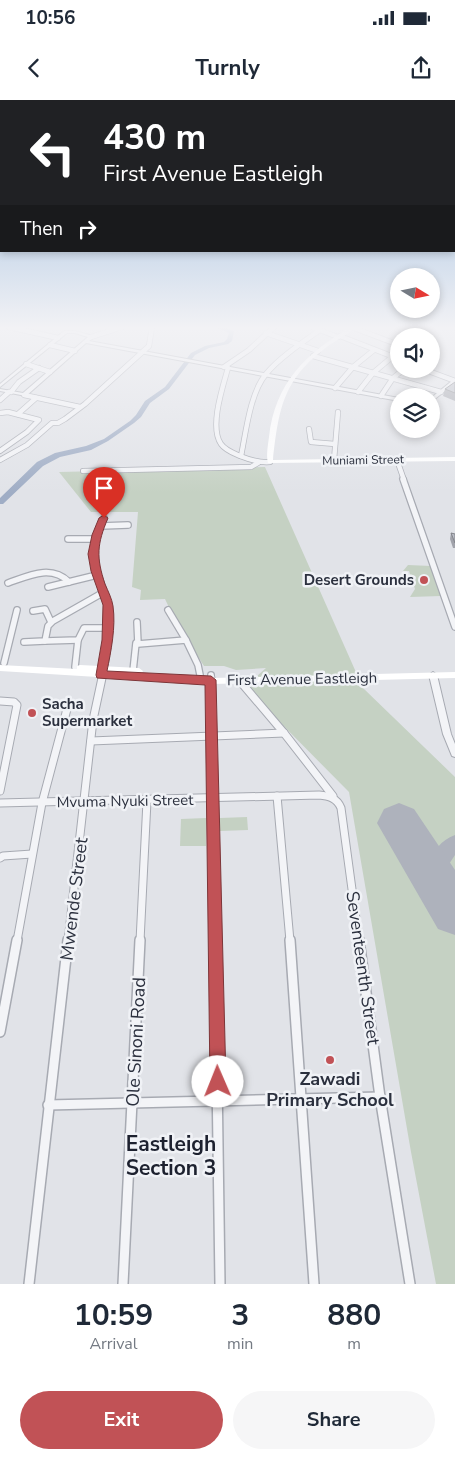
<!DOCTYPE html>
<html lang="en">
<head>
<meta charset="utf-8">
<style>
  :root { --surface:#fff; --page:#f6f6f7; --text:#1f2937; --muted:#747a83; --accent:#c15256 }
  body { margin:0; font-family:"Nunito Sans",sans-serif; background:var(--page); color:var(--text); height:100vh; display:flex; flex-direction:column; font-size:19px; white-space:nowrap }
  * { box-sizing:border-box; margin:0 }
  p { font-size:16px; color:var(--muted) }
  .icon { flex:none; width:28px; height:28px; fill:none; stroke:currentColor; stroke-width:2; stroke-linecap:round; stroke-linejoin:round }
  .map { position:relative; height:1184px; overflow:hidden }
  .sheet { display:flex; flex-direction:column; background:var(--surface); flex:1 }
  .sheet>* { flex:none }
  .hud { position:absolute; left:0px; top:0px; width:455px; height:152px; box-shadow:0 2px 8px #0003; background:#202124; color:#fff; overflow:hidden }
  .needle { width:32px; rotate:100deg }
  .controls { position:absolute; left:390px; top:168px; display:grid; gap:10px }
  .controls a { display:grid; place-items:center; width:50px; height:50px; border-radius:50%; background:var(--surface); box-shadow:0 2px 8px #0003; font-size:25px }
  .pin { position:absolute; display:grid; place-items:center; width:42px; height:42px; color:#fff; margin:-51px -21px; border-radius:50% 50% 50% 0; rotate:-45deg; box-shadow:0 0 5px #0007 }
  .pin .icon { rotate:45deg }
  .me { position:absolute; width:55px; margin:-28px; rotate:359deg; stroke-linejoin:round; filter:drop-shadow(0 0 4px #0008) }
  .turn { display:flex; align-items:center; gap:18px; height:105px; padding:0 20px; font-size:22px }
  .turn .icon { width:65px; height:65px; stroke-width:2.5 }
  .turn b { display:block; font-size:35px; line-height:42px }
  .then { display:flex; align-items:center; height:48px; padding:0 20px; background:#0003; gap:10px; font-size:19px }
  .eta { display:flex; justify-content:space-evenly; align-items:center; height:85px; text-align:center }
  .eta b { font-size:30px; font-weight:700; line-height:35px }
  .button { display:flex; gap:10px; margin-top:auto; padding:10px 20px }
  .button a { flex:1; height:58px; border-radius:30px; background:var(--accent); color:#fff; font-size:20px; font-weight:700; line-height:58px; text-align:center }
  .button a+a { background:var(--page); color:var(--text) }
  .status { display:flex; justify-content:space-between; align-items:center; height:35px; padding:0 25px; background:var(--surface); direction:ltr }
  .status svg { height:14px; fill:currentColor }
  header { display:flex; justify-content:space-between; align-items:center; height:65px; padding:0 20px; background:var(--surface); font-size:22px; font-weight:700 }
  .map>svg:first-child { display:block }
  .green { fill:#c5d1c3 }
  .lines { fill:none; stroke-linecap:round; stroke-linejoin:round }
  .river { fill:#9fadc5; fill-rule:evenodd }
  .taxiway { fill:#aeb2bc; fill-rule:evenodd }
  .runway { fill:#aeb2bc; fill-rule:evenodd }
  .minor-far3-casing { stroke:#a7aab2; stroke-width:6 }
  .minor-far2-casing { stroke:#a7aab2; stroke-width:8 }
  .minor-far1-casing { stroke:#a7aab2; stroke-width:9 }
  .minor-casing { stroke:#a7aab2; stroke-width:12 }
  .tertiary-casing { stroke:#a7aab2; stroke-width:2 }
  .minor-far3 { stroke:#f3f4f7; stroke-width:4.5 }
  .minor-far2 { stroke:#f3f4f7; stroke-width:5.5 }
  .minor-far1 { stroke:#f3f4f7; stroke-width:7 }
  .minor { stroke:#f3f4f7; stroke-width:9 }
  .tertiary { fill:#f3f4f7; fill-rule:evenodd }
  .secondary { fill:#fff; fill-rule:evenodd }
  .wall { fill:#a1a3ab }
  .building { fill:#bbbec7; stroke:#83858b }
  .route { fill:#c15256; stroke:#7d3538 }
  .poi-dot { fill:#c15256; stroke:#f0f2f6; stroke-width:2 }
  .labels { text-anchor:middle; stroke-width:5; stroke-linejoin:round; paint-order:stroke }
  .far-street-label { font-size:12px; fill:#2b303e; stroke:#f0f2f6 }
  .poi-label { font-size:15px; font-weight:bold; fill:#2b303e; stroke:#f0f2f6; text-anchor:end }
  .street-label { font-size:15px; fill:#2b303e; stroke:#f0f2f6 }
  .near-street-label { font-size:18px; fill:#2b303e; stroke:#f0f2f6 }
  .near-poi-label { font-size:18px; font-weight:bold; fill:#2b303e; stroke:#f0f2f6 }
  .near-quarter-label { font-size:21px; font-weight:bold; fill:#1d212f; stroke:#f0f2f6 }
</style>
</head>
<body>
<div class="status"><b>10:56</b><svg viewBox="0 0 49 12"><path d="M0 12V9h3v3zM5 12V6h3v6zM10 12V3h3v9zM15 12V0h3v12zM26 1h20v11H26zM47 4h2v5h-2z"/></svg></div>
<header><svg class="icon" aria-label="back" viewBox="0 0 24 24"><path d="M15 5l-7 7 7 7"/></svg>Turnly<svg class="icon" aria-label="share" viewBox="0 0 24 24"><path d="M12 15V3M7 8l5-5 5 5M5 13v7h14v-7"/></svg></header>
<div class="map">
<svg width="455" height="1184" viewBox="0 0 455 1184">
  <rect width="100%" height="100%" fill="#e1e3e8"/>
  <g class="green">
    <polygon points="265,367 363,588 455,677 455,1184 436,1184 411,1052 349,692 245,587 266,568 236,570 224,566 204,566 175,520 165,499 140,500 141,490 132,487 138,412 91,412 59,372"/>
    <polygon points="408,465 431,466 441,496 410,497 415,489 409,471 403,471"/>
    <polygon points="247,717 248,730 220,731 220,718"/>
    <polygon points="206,718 206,746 180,746 181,719"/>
  </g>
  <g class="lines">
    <polygon class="river" points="215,227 224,227 234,231 232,241 228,244 209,248 195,255 169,289 150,303 141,317 134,323 108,341 91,350 60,357 43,366 3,404 0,404 0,398 37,362 55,353 86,346 104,339 130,321 136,315 145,301 165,287 191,253 205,246 224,242 227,239 229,233"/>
    <path class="taxiway" d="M 455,735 L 455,755 L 449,764 L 447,772 L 452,794 L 450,800 L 443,803 L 436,800 C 426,776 426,746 455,735 Z"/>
    <polygon class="runway" points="399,703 414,709 455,770 455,835 438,829 377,723 384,709"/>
    <g class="minor-far3-casing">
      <g id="minor-far3">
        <polyline points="9,227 58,238"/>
        <polyline points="312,227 338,237"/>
        <polyline points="416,227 418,236"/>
        <polyline points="354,228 399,245"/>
        <polyline points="266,233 318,251"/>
        <polyline points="340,236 399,259"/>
        <polyline points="91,237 122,227"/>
        <polyline points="50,245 75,251"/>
        <polyline points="313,256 441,292"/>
        <polyline points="26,264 50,272"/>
        <polyline points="224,267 249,250 274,227"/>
        <path d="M 228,268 C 223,286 209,327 221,344 C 225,350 233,353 240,356 C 250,360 259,363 270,362"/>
        <polyline points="423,269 455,281"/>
        <polyline points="335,288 353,267 374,250"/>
        <polyline points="11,292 19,282 39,268"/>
        <polyline points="358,292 373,273 392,257"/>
        <polyline points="24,295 80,307"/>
        <polyline points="381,296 393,278 404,269"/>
        <polyline points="0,300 9,292"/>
        <polyline points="0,313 8,312 39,320 27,332 0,351"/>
        <polyline points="18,314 36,298"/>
        <polyline points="309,329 311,342 335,344"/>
        <path d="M 241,356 C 246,332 250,293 266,274 C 279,258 303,242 320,230"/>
        <polyline points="0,360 27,345 52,323 58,323 65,319 85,304 149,246 152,227"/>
        <polyline points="334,360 338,312"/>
        <polyline points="397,360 404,380"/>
        <polyline points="83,371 251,367 258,363"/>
      </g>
    </g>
    <g class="minor-far2-casing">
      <g id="minor-far2">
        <polyline points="403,379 455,527"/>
        <polyline points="101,426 128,425"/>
        <polyline points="68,439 95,439"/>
        <path d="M 8,483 C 28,476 51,464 69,482"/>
        <polyline points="48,487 97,475"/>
        <polyline points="168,510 186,540"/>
        <polyline points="33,511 45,509 51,522"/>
        <polyline points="137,522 138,544 186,540 198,565 200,575"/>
        <polyline points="45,541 78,540 84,528 108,528"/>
        <polyline points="24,542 45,541 48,526 53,521 104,492"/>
        <polyline points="4,563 17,510"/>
        <polyline points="75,567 78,540"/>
        <polyline points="133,571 136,543"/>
        <polyline points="211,575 211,579"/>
        <path d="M 102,579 C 106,557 112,533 108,510 C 101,466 82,467 104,418"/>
      </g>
    </g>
    <g class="minor-far1-casing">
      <g id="minor-far1">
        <polyline points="211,578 215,841"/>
        <polyline points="239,580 284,633 333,696"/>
        <polyline points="0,601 14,602 17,605 0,691"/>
        <polyline points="91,641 284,633"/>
        <polyline points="277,696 290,841"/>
        <path d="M 0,703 L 319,695 C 329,696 337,698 341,708 L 359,841"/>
        <polyline points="0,758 3,756 32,754"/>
        <polyline points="17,841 42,703 67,609"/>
        <polyline points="68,841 93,620 102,578"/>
        <polyline points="140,841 147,701"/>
      </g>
    </g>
    <g class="minor-casing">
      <g id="minor">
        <polyline points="215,840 220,1184"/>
        <polyline points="290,840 314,1184"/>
        <polyline points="359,840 380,997 410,1184"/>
        <polyline points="0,932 17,840"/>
        <polyline points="48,1005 380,997"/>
        <polyline points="29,1184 68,840"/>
        <polyline points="123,1184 140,840"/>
      </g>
    </g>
    <g class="tertiary-casing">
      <g id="tertiary">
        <polygon points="64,231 75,231 93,236 93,238 89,241 399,298 399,301 86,243 26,296 0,291 0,289 23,293 88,237 75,233 67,233 0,287 0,284"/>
        <polygon points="453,280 455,280 455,283 431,302 431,298"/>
        <polygon points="433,572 437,575 451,634 455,644 455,657 452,656 443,634 429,575"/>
      </g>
    </g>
    <use href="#minor-far3" class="minor-far3"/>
    <use href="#minor-far2" class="minor-far2"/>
    <use href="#minor-far1" class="minor-far1"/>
    <use href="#minor" class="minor"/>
    <use href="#tertiary" class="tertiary"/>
    <g class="secondary">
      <path d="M 351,227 L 357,227 C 349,233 340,238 331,244 C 284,277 279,306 273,360 L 455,357 L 455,361 L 268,363 C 266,355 268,345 269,337 C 275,283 306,253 351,227 Z"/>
      <polygon points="0,565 77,569 77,566 80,565 139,568 143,571 142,573 211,578 455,572 455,578 211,584 0,571"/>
    </g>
  </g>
  <g class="wall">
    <polygon points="455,282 455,301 443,296 445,289"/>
    <polygon points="451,433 455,434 455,448 453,448 450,439"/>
  </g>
  <g class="building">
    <polygon points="455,282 455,293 445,289"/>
    <polygon points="451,433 455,434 455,443"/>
  </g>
  <linearGradient id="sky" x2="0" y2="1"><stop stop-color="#8bb1da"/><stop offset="0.58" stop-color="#f2f2f5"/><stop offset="1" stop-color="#f2f2f5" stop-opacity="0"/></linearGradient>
  <rect width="455" height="393" fill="url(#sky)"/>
  <path class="route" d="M 104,415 L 108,418 C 97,444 96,457 105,484 C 108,491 112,499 113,506 C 116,527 111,551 107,571 L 211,576 L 216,580 L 226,982 L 224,988 L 218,991 L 212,988 L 210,982 L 205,585 L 97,578 L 96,575 L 102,540 L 103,505 L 91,471 L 88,454 L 92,435 L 99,418 Z"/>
  <g class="poi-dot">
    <circle cx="424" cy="480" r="5"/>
    <circle cx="32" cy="613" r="5"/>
    <circle cx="330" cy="960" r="5"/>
  </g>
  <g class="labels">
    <g class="far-street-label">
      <text transform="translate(363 360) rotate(-1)" y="4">Muniami Street</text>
    </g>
    <g class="poi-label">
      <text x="414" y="485">Desert Grounds</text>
      <text x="42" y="609" text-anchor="start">Sacha<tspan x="42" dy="17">Supermarket</tspan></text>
    </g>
    <g class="street-label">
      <text transform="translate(302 579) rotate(-1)" y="5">First Avenue Eastleigh</text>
      <text transform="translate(125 701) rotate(-1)" y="5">Mvuma Nyuki Street</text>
    </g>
    <g class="near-street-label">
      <text transform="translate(74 799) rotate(-83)" y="6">Mwende Street</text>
      <text transform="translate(363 868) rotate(82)" y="6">Seventeenth Street</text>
      <text transform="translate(136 942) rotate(-87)" y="6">Ole Sinoni Road</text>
    </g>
    <g class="near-poi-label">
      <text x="330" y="985">Zawadi<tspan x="330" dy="21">Primary School</tspan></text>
    </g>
    <g class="near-quarter-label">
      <text x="171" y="1051">Eastleigh<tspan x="171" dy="24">Section 3</tspan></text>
    </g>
  </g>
</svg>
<div class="controls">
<a><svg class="needle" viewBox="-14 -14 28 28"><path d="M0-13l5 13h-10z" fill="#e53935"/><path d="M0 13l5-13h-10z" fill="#747a83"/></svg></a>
<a><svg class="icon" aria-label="sound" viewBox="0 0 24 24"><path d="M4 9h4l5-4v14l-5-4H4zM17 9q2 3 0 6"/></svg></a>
<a><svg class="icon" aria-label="layers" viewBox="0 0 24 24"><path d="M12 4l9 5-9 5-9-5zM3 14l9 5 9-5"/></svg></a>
</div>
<div class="pin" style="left:104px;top:418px;background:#d93025"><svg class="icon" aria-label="arrive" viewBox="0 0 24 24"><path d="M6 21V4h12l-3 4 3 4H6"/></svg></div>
<svg class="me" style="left:218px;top:982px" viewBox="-20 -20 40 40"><circle r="19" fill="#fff"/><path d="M0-13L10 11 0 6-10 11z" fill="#c15256"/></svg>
<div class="hud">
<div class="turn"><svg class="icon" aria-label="left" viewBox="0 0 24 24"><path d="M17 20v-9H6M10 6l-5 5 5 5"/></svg><div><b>430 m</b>First Avenue Eastleigh</div></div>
<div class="then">Then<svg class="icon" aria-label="right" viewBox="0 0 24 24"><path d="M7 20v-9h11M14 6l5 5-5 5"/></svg></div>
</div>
</div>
<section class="sheet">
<div class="eta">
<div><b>10:59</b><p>Arrival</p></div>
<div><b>3</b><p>min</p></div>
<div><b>880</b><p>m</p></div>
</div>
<div class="button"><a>Exit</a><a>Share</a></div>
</section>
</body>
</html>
